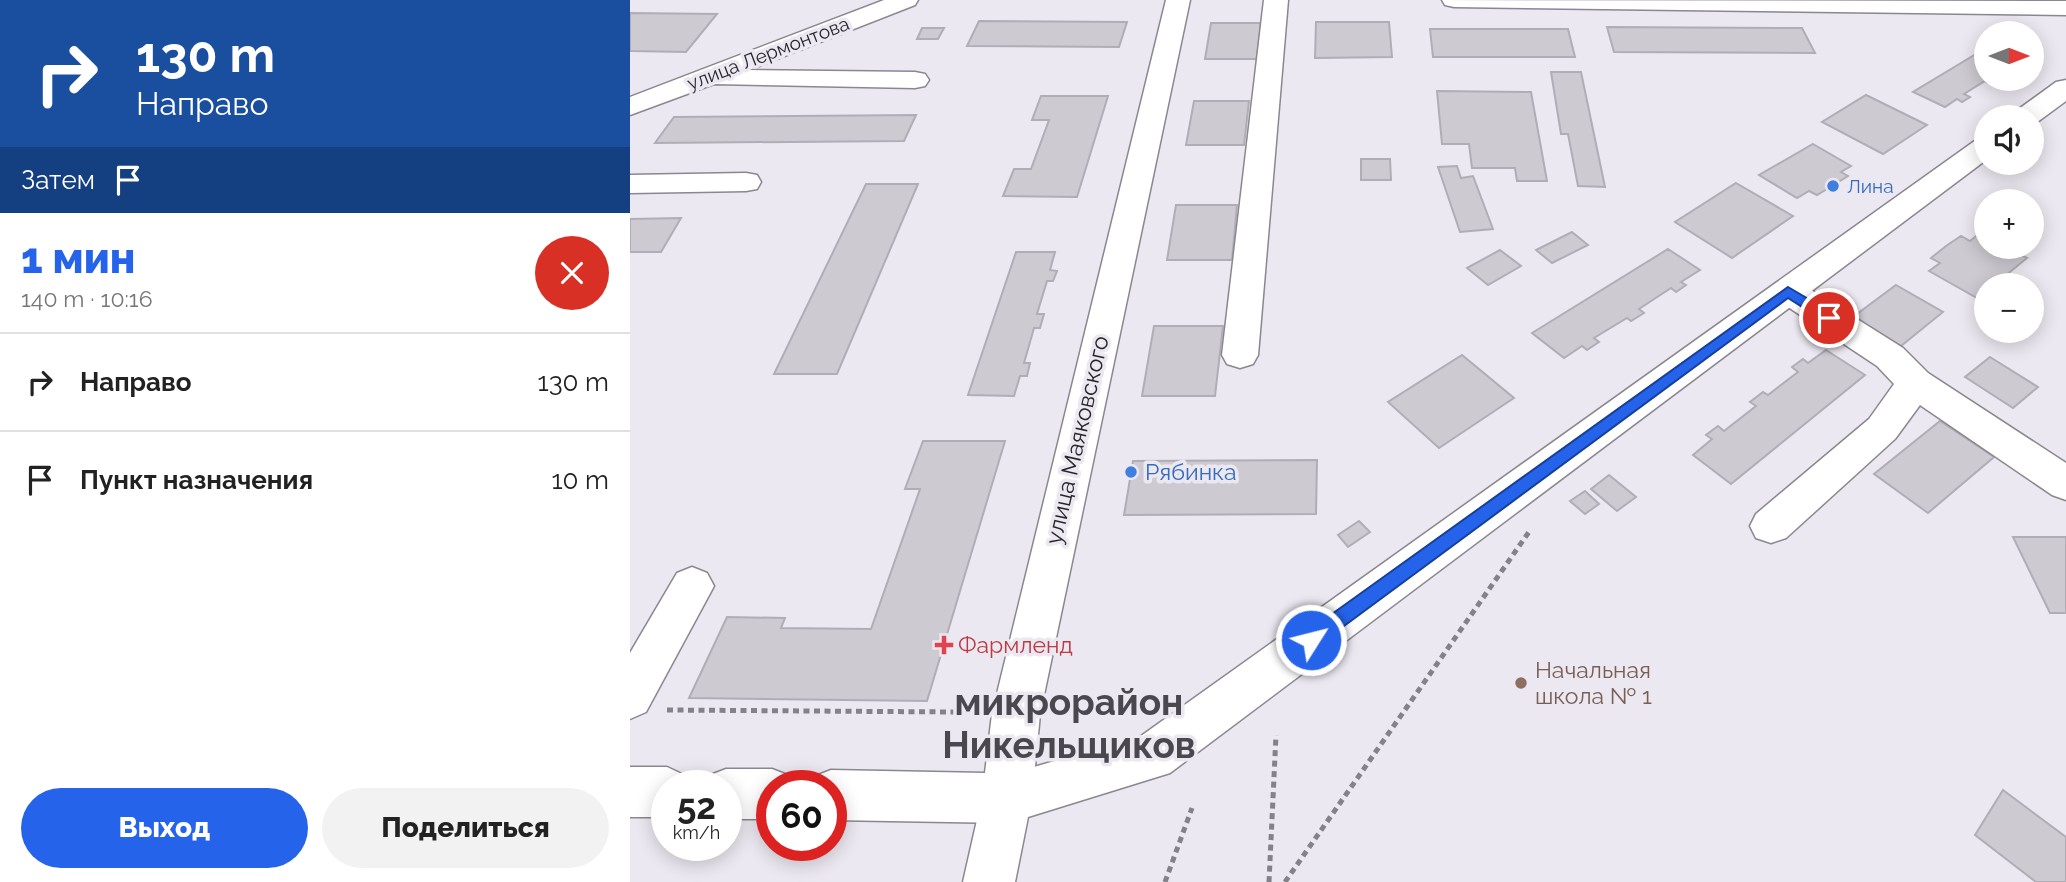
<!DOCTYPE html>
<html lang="ru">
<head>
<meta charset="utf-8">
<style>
  :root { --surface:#fff; --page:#f2f2f2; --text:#222; --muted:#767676; --line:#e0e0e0; --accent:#2563eb }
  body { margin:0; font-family:Raleway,sans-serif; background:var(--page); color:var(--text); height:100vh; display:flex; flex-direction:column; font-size:26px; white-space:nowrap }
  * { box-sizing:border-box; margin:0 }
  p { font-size:23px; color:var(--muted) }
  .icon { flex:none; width:38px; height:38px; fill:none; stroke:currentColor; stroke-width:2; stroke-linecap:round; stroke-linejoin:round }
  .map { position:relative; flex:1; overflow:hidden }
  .sheet { display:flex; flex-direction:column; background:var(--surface); width:630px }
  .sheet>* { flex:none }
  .guide { background:#1a4fa0; color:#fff; overflow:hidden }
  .needle { width:46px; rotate:90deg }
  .controls { position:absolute; left:1344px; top:21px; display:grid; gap:14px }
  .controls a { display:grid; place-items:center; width:70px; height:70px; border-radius:50%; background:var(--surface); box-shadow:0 4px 18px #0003; font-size:35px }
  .speed { position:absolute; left:21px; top:770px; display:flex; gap:14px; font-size:35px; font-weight:700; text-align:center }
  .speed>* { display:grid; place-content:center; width:91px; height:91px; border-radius:50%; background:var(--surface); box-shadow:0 4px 18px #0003; line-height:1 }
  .speed small { font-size:18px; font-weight:400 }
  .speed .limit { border:10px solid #d22; background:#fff; color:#111 }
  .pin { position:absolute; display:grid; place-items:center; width:60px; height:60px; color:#fff; margin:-30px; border:4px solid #fff; border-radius:50%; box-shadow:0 2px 7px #0007 }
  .me { position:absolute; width:77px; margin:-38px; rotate:54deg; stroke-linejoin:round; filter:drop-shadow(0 0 5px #0008) }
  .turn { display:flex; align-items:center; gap:24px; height:147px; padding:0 21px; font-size:32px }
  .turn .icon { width:91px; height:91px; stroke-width:2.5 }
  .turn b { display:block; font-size:49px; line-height:60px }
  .then { display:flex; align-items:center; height:66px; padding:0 21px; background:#0003; gap:14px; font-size:26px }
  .round { display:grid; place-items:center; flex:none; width:74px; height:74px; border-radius:37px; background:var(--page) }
  .overview { display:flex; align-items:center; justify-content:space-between; height:119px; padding:0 21px }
  h1 { font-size:42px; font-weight:800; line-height:52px; color:var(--accent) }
  .cta { display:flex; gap:14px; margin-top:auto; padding:14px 21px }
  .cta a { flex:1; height:80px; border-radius:42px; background:var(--accent); color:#fff; font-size:28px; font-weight:800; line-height:80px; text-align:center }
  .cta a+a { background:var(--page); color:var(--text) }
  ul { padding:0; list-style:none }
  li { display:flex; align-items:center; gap:21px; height:98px; padding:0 21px; border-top:2px solid var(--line) }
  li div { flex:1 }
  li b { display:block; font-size:26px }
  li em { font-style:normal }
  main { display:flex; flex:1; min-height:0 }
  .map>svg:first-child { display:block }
  .building { fill:#cdcad2; stroke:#b0adb6; stroke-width:2 }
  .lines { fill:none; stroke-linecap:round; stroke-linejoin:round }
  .minor-casing { stroke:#8a8790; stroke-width:3 }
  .major-casing { stroke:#8a8790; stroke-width:3 }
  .path { stroke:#848288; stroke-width:5; stroke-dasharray:6 4.5; stroke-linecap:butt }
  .minor { fill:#fff; fill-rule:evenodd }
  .major { fill:#fff; fill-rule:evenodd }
  .route { fill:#2563eb; stroke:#184099; stroke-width:2 }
  .shop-dot { fill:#3f7fe0; stroke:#ece8f1; stroke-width:2.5 }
  .health-dot { fill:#e0444e; stroke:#ece8f1; stroke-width:2.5 }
  .education-dot { fill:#8d6e63; stroke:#ece8f1; stroke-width:2.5 }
  .labels { text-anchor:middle; stroke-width:7; stroke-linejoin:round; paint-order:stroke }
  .far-street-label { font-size:19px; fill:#262529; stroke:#ece8f1 }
  .far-shop-label { font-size:19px; fill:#366cbe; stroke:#ece8f1; text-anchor:start }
  .street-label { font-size:23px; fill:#262529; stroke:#ece8f1 }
  .shop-label { font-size:23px; fill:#366cbe; stroke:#ece8f1; text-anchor:start }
  .health-label { font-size:23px; fill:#be3a42; stroke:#ece8f1; text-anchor:start }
  .education-label { font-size:23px; fill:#785e54; stroke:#ece8f1; text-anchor:start }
  .near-district-label { font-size:37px; font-weight:bold; fill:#4a474f; stroke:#ece8f1 }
</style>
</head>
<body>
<main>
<section class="sheet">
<div class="guide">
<div class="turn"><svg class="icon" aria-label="right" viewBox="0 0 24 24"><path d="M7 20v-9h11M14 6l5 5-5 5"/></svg><div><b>130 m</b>Направо</div></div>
<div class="then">Затем<svg class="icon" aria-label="arrive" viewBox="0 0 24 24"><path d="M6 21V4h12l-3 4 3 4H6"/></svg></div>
</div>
<div class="overview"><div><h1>1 мин</h1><p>140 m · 10:16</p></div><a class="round" style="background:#d93025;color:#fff"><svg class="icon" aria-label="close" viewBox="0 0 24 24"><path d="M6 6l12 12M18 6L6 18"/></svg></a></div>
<ul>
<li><svg class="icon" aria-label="right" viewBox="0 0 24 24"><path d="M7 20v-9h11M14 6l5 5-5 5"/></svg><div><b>Направо</b></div><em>130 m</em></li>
<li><svg class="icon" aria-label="arrive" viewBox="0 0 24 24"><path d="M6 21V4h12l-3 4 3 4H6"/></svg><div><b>Пункт назначения</b></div><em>10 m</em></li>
</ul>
<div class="cta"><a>Выход</a><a>Поделиться</a></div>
</section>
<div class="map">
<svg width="1436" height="882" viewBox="0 0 1436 882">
  <rect width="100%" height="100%" fill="#ece8f1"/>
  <g class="building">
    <polygon points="0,13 87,14 56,52 0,51"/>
    <polygon points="349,21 497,22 489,47 337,46"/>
    <polygon points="686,22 759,22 762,57 685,58"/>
    <polygon points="581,23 631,23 627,59 575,59"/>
    <polygon points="977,27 1172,28 1185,53 984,52"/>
    <polygon points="292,28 314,28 308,39 287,39"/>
    <polygon points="800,29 938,29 945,57 803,57"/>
    <polygon points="1356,48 1356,79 1366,79 1359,83 1355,81 1334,94 1340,97 1332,102 1327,99 1315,107 1283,92"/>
    <polygon points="921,72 951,72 975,187 948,186 938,134 931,134"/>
    <polygon points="807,91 901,92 917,181 887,181 885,168 842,168 839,144 812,144"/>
    <polygon points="1236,95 1297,125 1253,154 1192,122"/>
    <polygon points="411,96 478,96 447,197 373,196 384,169 401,169 419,120 402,120"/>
    <polygon points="564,101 619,101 614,145 556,145"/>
    <polygon points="286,115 274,141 25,143 44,117"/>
    <polygon points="1183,144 1221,166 1211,172 1218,176 1187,195 1179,191 1167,198 1129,175"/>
    <polygon points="731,159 760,159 761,180 731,180"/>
    <polygon points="827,166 831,178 843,176 863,229 830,232 808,167"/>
    <polygon points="1106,183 1163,216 1102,258 1045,222"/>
    <polygon points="236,184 288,184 207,374 144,374"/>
    <polygon points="546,205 607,205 602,260 537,260"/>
    <polygon points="51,218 31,252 0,252 0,219"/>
    <polygon points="942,232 958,245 922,263 906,250"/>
    <polygon points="1350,233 1356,236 1356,247 1376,247 1397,258 1364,285 1356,285 1356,291 1347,298 1299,271 1310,263 1301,258 1316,246 1331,236 1340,241"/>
    <polygon points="1038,249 1070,270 1051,282 1056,285 1046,292 1041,288 1009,309 1014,313 1001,321 997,318 964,338 969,342 957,350 952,346 934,358 902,333"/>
    <polygon points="870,250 891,266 858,285 837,268"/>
    <polygon points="386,252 425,252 420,270 427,271 423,281 417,281 407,314 414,314 410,328 404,328 394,363 400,363 397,376 390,376 384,396 338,395"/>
    <polygon points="1266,285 1313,312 1271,346 1223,317"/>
    <polygon points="524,326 593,326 585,396 512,396"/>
    <polygon points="1196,350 1235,375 1101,484 1063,455 1082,439 1076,435 1088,426 1094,431 1126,406 1120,402 1133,392 1138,395 1168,372 1162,367 1173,359 1178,363"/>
    <polygon points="832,355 884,398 809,448 758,402"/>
    <polygon points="1360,357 1408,387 1383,408 1335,377"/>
    <polygon points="1310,421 1364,457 1298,513 1244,474"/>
    <polygon points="293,441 375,441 297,701 59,698 97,617 155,618 151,628 241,629 290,489 275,489"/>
    <polygon points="687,460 686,514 494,515 503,461"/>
    <polygon points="979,475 1006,497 987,511 961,489"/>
    <polygon points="955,491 969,504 955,514 940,501"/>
    <polygon points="729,521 740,532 718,547 708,535"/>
    <polygon points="1383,537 1436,537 1436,613 1420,613"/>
    <polygon points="1373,790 1436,837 1436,882 1406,882 1345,835"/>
  </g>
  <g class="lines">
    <g class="minor-casing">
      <g id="minor">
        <polygon points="254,0 288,0 285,5 119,70 285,72 295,74 299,80 295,86 285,88 84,84 0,115 0,97"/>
        <polygon points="536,0 560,0 410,714 402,798 395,816 377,823 201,820 201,786 180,786 183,777 201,770 355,773 362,714"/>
        <polygon points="634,0 658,0 628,355 623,364 610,368 597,364 592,355"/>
        <polygon points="812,0 1436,1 1436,15 824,7 815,5"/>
        <polygon points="116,173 127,175 131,182 127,189 116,191 0,193 0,175"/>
        <polygon points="1158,279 1170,283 1273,348 1298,373 1436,463 1436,500 1422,495 1290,405 1265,439 1156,538 1141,543 1126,538 1120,526 1126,514 1239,419 1264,384 1247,366 1146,299 1141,291 1146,283"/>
        <polygon points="62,567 77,573 84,586 16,712 0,719 0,653 47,573"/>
        <polygon points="0,767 37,767 54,775 59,786 37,786 37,817 0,817"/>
        <polygon points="96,769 142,769 160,776 163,786 142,786 142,819 96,819 96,786 75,786 78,776"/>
      </g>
    </g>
    <g class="major-casing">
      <g id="major">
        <polygon points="1436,80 1436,101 1406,123 1402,124 1402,117 1382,117 1386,111 1426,82"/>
        <polygon points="1356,137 1356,160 540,773 398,817 385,882 333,882 352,798 359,780 511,736 1346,140"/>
      </g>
    </g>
    <g class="path">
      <polyline points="37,710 327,712"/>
      <polyline points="535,882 562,808"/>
      <polyline points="639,882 646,735"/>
      <polyline points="655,882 901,529"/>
    </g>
    <use href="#minor" class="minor"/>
    <use href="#major" class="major"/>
  </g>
  <polygon class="route" points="1158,287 1204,314 1204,321 1194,321 1158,298 687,646 681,649 674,646 672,640 674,634"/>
  <g class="shop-dot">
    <circle cx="1203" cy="186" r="7"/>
    <circle cx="501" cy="472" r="7"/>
  </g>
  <path class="health-dot" d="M310.5 634.5h7v7h7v7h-7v7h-7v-7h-7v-7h7z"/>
  <circle class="education-dot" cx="891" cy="683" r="7"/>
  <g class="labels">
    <g class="far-street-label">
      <text transform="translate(138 53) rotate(-21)" y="7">улица Лермонтова</text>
    </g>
    <g class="far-shop-label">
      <text x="1217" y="193">Лина</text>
    </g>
    <g class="street-label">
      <text transform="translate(447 440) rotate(-77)" y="8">улица Маяковского</text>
    </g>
    <g class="shop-label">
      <text x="515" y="480">Рябинка</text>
    </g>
    <g class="health-label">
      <text x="328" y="653">Фармленд</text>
    </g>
    <g class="education-label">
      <text x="905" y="678">Начальная<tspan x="905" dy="26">школа № 1</tspan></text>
    </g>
    <g class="near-district-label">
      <text x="439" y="715">микрорайон<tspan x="439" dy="43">Никельщиков</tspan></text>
    </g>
  </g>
</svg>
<div class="controls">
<a><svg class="needle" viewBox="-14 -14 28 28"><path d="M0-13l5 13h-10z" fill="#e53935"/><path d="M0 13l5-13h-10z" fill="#767676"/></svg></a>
<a><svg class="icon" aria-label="sound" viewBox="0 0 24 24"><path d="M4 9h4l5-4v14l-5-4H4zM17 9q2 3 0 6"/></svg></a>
<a>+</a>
<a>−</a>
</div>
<div class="speed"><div>52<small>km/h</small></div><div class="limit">60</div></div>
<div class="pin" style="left:1199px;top:318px;background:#d93025"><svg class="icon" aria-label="arrive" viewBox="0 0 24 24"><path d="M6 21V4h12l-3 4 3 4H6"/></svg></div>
<svg class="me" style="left:681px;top:640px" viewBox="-20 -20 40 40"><circle r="17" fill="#2563eb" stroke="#fff" stroke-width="3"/><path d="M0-11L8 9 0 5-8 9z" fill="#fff"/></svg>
</div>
</main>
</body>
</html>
